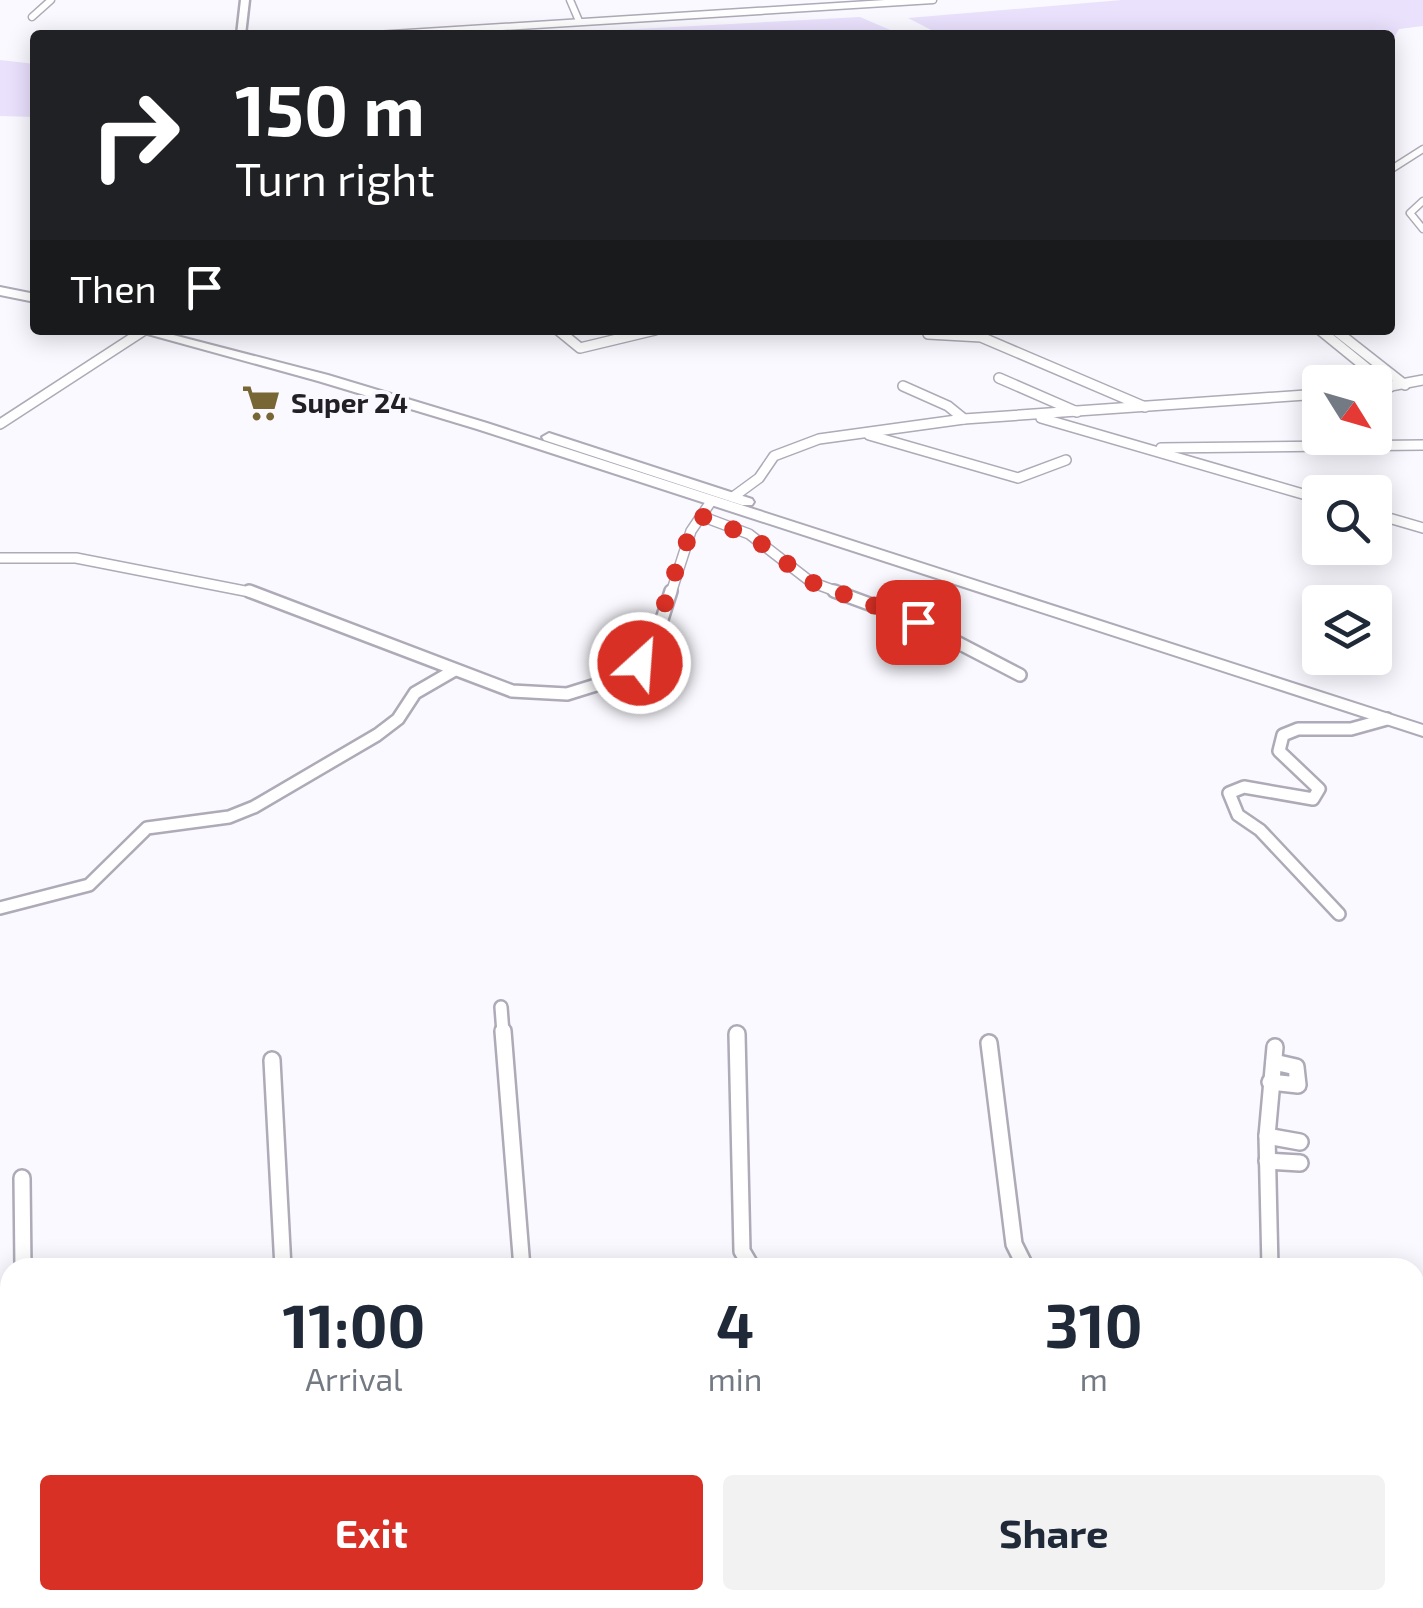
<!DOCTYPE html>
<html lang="en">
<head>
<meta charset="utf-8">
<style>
  :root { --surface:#fff; --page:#f2f2f3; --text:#1f2937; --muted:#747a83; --accent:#d93025 }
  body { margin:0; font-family:"Exo 2",sans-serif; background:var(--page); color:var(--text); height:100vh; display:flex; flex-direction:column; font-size:38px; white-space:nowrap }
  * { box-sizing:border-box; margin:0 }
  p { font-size:32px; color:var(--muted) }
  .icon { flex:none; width:55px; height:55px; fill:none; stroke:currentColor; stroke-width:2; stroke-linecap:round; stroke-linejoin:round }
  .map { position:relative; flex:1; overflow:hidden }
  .panel { position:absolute; left:0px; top:1258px; width:1425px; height:352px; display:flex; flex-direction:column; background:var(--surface); border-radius:30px 30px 0 0; box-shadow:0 5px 25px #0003 }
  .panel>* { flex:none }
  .hud { position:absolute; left:30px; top:30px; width:1365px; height:305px; border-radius:10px; box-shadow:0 5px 25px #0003; background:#202124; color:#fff; overflow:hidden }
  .needle { width:65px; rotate:127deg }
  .fabs { position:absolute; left:1302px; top:365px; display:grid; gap:20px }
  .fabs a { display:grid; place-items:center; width:90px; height:90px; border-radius:10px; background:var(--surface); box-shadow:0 5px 25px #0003; font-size:50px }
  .pin { position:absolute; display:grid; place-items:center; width:85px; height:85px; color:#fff; margin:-42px; border-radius:20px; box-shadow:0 5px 15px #0006 }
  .me { position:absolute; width:110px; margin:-55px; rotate:26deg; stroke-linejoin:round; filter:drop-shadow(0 0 8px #0008) }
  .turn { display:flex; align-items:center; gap:35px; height:210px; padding:0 40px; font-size:45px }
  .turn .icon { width:130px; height:130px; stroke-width:2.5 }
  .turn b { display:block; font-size:70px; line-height:85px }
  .then { display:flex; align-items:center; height:95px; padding:0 40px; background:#0003; gap:20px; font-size:38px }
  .eta { display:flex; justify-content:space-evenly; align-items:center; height:170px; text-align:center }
  .eta b { font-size:60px; font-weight:700; line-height:70px }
  .action { display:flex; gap:20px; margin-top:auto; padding:20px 40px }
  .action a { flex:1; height:115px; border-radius:10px; background:var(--accent); color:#fff; font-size:40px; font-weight:700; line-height:115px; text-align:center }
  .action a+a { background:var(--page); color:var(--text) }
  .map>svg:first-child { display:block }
  .green { fill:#eae1fd }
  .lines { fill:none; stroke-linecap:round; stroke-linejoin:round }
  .minor-far3-casing { stroke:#aeaab7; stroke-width:9 }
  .minor-far2-casing { stroke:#aeaab7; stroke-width:12 }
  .minor-far1-casing { stroke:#aeaab7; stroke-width:16 }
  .minor-casing { stroke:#aeaab7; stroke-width:20 }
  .secondary-casing { stroke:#aeaab7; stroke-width:5 }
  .trunk-casing { stroke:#aeaab7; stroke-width:4 }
  .minor-far3 { stroke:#fff; stroke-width:6 }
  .minor-far2 { stroke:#fff; stroke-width:9 }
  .minor-far1 { stroke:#fff; stroke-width:11 }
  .minor { stroke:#fff; stroke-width:15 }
  .secondary { fill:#fff; fill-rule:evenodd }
  .trunk { fill:#fff; fill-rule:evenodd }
  .route { stroke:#d93025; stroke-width:18; stroke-dasharray:0 32.4 }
  .labels { text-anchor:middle; stroke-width:8; stroke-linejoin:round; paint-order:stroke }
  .far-poi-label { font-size:28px; font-weight:bold; fill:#222025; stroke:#faf9ff; text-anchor:start }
</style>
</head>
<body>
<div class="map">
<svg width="1423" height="1608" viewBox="0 0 1423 1608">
  <rect width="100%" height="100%" fill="#faf9ff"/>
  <g class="green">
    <polygon points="1122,0 1423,0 1423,26 1399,29 1390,44 1390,35 941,35 908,18"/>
    <polygon points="860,17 902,35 523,35"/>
    <polygon points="0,60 35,64 35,117 0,116"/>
  </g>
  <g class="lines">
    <g class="minor-far3-casing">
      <g id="minor-far3">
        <polyline points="570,0 579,21"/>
        <polyline points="32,17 51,0"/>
        <polyline points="376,35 933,0"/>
        <polyline points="1390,170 1423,149"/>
        <polyline points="1423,201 1410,213 1423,229"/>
      </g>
    </g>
    <g class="minor-far2-casing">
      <g id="minor-far2">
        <polyline points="558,330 580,348 655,330"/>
        <polyline points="1320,330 1390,387"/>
        <polyline points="1335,330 1405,385"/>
        <polyline points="928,334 981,337 1145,407"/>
        <polyline points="999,378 1077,412"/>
        <polyline points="903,386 948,406 964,419"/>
        <polyline points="1375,389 1423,380"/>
        <polyline points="1041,418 1320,499"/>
        <polyline points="0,424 143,331"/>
        <polyline points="869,435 1018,478 1066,460"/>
        <polyline points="1161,448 1423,445"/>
        <polyline points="733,497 759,478 774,456 819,439 964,419 1320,394"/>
        <polyline points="1375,514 1423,528"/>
        <polyline points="701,516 749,534 811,582 841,593"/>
        <polyline points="0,558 76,558 255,593"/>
        <polyline points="671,593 691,531 710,503"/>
      </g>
    </g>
    <g class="minor-far1-casing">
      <g id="minor-far1">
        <polyline points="249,591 512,691 567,694 625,676 640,663 658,632 671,591"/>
        <polyline points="834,591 918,622 1020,675"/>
        <polyline points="0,908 89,885 147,828 229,817 254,807 377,735 398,719 415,693 453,671"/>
        <polyline points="1339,914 1260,830 1238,815 1229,793 1244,787 1313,799 1319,789 1279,751 1283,735 1298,729 1351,729 1387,719"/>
        <polyline points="501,1007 503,1033"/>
      </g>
    </g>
    <g class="minor-casing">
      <g id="minor">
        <polyline points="503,1031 522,1268"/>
        <polyline points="737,1034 742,1251 752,1268"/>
        <polyline points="989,1043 1014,1244 1026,1268"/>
        <polyline points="272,1060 283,1268"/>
        <polyline points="1270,1082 1298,1085 1296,1067 1274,1062"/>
        <polyline points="1267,1136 1300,1142"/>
        <polyline points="1267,1161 1300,1163"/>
        <polyline points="22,1178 23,1268"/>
        <polyline points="1270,1268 1267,1136 1275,1047"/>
        <polyline points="1415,1355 1423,1358"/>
        <polyline points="0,1475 10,1475"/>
        <polyline points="1418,1506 1423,1488"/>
        <polyline points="389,1600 413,1608"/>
        <polyline points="362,1608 366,1600"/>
      </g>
    </g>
    <g class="secondary-casing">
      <polygon id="secondary" points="241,0 249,0 245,35 237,35"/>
    </g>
    <g class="trunk-casing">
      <g id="trunk">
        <polygon points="0,287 35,294 35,302 0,295"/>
        <polygon points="133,330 154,330 328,375 487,423 1423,725 1423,736 477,429 318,381"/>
        <polygon points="549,433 752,499 754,502 752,505 742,505 544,440 542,437"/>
      </g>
    </g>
    <use href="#minor-far3" class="minor-far3"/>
    <use href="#minor-far2" class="minor-far2"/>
    <use href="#minor-far1" class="minor-far1"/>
    <use href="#minor" class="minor"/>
    <use href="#secondary" class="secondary"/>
    <use href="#trunk" class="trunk"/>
  </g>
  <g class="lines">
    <path class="route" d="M 640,663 C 667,617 672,560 701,516 L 754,538 L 811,582 L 918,622"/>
  </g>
  <defs>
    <g id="supermarket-bare" transform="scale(3)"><path d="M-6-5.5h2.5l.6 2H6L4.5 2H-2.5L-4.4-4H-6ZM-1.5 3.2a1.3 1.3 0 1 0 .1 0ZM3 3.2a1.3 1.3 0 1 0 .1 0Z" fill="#786635" stroke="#faf9ff" stroke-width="2.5" paint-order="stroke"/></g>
  </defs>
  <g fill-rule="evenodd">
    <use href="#supermarket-bare" x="261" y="403"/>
  </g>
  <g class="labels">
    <g class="far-poi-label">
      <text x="291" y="413">Super 24</text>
    </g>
  </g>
</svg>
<div class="fabs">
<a><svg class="needle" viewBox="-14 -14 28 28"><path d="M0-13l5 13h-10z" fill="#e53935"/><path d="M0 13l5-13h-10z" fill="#747a83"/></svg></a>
<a><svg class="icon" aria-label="search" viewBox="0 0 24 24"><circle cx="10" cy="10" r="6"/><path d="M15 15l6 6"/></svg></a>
<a><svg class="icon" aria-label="layers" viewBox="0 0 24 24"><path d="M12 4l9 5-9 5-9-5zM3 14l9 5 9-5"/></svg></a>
</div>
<div class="pin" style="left:918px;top:622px;background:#d93025"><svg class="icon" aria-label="arrive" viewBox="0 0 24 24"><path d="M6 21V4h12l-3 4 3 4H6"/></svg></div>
<svg class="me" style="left:640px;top:663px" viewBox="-20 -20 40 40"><circle r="17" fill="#d93025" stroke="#fff" stroke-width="3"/><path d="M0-11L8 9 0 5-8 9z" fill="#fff"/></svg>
<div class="hud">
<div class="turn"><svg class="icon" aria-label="right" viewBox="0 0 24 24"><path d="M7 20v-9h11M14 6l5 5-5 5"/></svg><div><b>150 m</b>Turn right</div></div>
<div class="then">Then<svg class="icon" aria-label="arrive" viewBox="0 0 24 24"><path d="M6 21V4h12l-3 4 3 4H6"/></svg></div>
</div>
<section class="panel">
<div class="eta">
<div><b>11:00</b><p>Arrival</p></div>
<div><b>4</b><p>min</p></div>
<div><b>310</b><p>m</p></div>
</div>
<div class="action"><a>Exit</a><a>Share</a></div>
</section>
</div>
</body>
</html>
